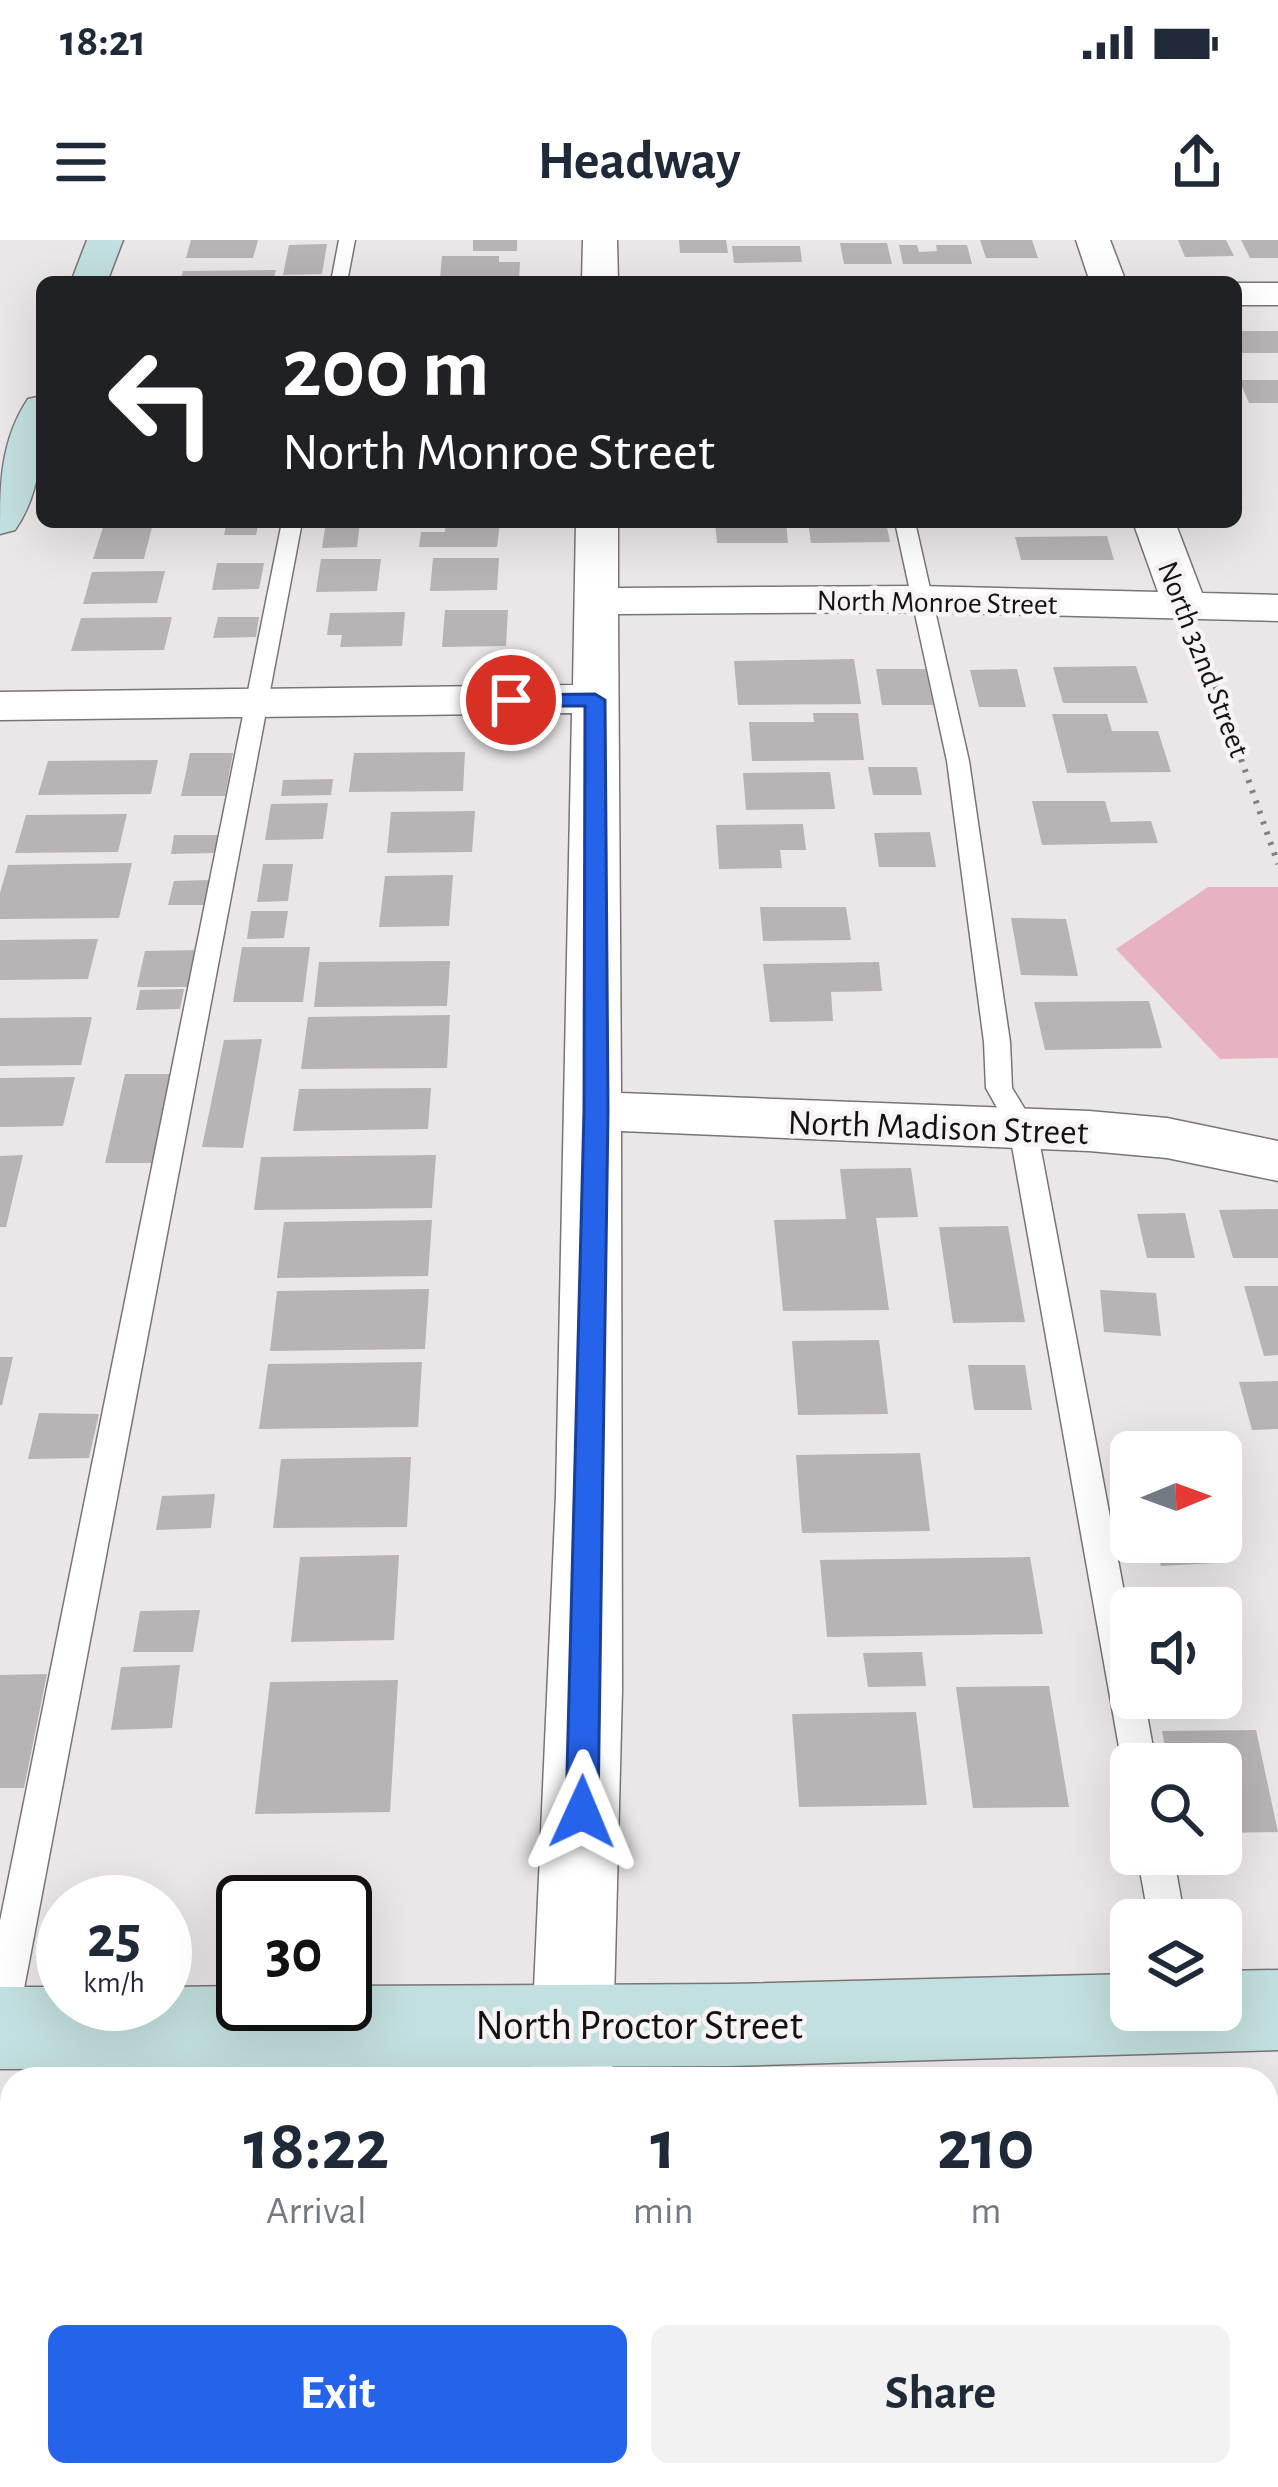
<!DOCTYPE html>
<html lang="en">
<head>
<meta charset="utf-8">
<style>
  :root { --surface:#fff; --page:#f2f2f3; --text:#1f2937; --muted:#747a83; --accent:#2563eb }
  body { margin:0; font-family:"Alegreya Sans",sans-serif; background:var(--page); color:var(--text); height:100vh; display:flex; flex-direction:column; font-size:45px; white-space:nowrap }
  * { box-sizing:border-box; margin:0 }
  p { font-size:39px; color:var(--muted) }
  .icon { flex:none; width:66px; height:66px; fill:none; stroke:currentColor; stroke-width:2; stroke-linecap:round; stroke-linejoin:round }
  .map { position:relative; flex:1; overflow:hidden }
  .panel { position:absolute; left:0px; top:1827px; width:1278px; height:420px; display:flex; flex-direction:column; background:var(--surface); border-radius:36px 36px 0 0; box-shadow:0 12px 48px #0002 }
  .panel>* { flex:none }
  .top-card { position:absolute; left:36px; top:36px; width:1206px; height:252px; border-radius:18px; box-shadow:0 12px 48px #0002; background:#202124; color:#fff; overflow:hidden }
  .needle { width:78px; rotate:89deg }
  .tools { position:absolute; left:1110px; top:1191px; display:grid; gap:24px }
  .tools a { display:grid; place-items:center; width:132px; height:132px; border-radius:18px; background:var(--surface); box-shadow:0 12px 48px #0002; font-size:60px }
  .speed { position:absolute; left:36px; top:1635px; display:flex; gap:24px; font-size:60px; font-weight:700; text-align:center }
  .speed>* { display:grid; place-content:center; width:156px; height:156px; border-radius:50%; background:var(--surface); box-shadow:0 12px 48px #0002; line-height:1 }
  .speed small { font-size:30px; font-weight:400 }
  .speed .limit { border:6px solid #111; border-radius:18px; background:#fff; color:#111 }
  .pin { position:absolute; display:grid; place-items:center; width:102px; height:102px; color:#fff; margin:-51px; border:6px solid #fff; border-radius:50%; box-shadow:0 3px 12px #0007 }
  .me { position:absolute; width:132px; margin:-66px; rotate:1deg; stroke-linejoin:round; filter:drop-shadow(0 0 9px #0008) }
  .turn { display:flex; align-items:center; gap:42px; height:252px; padding:0 48px; font-size:54px }
  .turn .icon { width:156px; height:156px; stroke-width:2.5 }
  .turn b { display:block; font-size:84px; line-height:102px }
  .eta { display:flex; justify-content:space-evenly; align-items:center; height:204px; text-align:center }
  .eta b { font-size:72px; font-weight:600; line-height:84px }
  .cta { display:flex; gap:24px; margin-top:auto; padding:24px 48px }
  .cta a { flex:1; height:138px; border-radius:18px; background:var(--accent); color:#fff; font-size:48px; font-weight:600; line-height:138px; text-align:center }
  .cta a+a { background:var(--page); color:var(--text) }
  .status { display:flex; justify-content:space-between; align-items:center; height:84px; padding:0 60px; background:var(--surface); direction:ltr }
  .status svg { height:33px; fill:currentColor }
  header { display:flex; justify-content:space-between; align-items:center; height:156px; padding:0 48px; background:var(--surface); font-size:54px; font-weight:600 }
  .map>svg:first-child { display:block }
  .green { fill:#e8b3c0 }
  .building { fill:#b8b3b4 }
  .lines { fill:none; stroke-linecap:round; stroke-linejoin:round }
  .lane-casing { stroke:#797576; stroke-width:3 }
  .street-casing { stroke:#797576; stroke-width:3 }
  .secondary-casing { stroke:#797576; stroke-width:3 }
  .path-far1 { stroke:#848181; stroke-width:6; stroke-dasharray:3 8; stroke-linecap:butt }
  .path { stroke:#848181; stroke-width:9; stroke-dasharray:4.5 12; stroke-linecap:butt }
  .lane { fill:#fff; fill-rule:evenodd }
  .street { fill:#fff; fill-rule:evenodd }
  .secondary { fill:#c2e0df; fill-rule:evenodd }
  .route { fill:#2563eb; stroke:#184099; stroke-width:3 }
  .labels { text-anchor:middle; stroke-width:9; stroke-linejoin:round; paint-order:stroke }
  .far-street-label { font-size:30px; fill:#141212; stroke:#f8f3f4 }
  .street-label { font-size:36px; fill:#141212; stroke:#f8f3f4 }
  .near-street-label { font-size:42px; fill:#141212; stroke:#f8f3f4 }
</style>
</head>
<body>
<div class="status"><b>18:21</b><svg viewBox="0 0 49 12"><path d="M0 12V9h3v3zM5 12V6h3v6zM10 12V3h3v9zM15 12V0h3v12zM26 1h20v11H26zM47 4h2v5h-2z"/></svg></div>
<header><svg class="icon" aria-label="menu" viewBox="0 0 24 24"><path d="M4 6h16M4 12h16M4 18h16"/></svg>Headway<svg class="icon" aria-label="share" viewBox="0 0 24 24"><path d="M12 15V3M7 8l5-5 5 5M5 13v7h14v-7"/></svg></header>
<div class="map">
<svg width="1278" height="2247" viewBox="0 0 1278 2247">
  <rect width="100%" height="100%" fill="#ebe6e7"/>
  <g class="green">
    <polygon points="1208,647 1278,647 1278,818 1220,819 1116,709"/>
    <polygon points="1266,1927 1278,1927 1278,2247 773,2247 773,2235 1266,2235"/>
  </g>
  <g class="building">
    <polygon points="191,0 258,0 253,18 186,18"/>
    <rect x="473" y="0" width="44" height="11"/>
    <polygon points="679,0 726,0 728,13 680,13"/>
    <polygon points="980,0 1032,0 1038,18 986,18"/>
    <polygon points="1178,0 1226,0 1234,16 1185,17"/>
    <polygon points="1241,0 1278,0 1278,18 1250,18"/>
    <polygon points="840,3 887,3 892,24 844,24"/>
    <polygon points="327,4 322,34 283,35 289,5"/>
    <polygon points="899,5 917,5 919,12 937,11 936,5 967,5 972,24 903,24"/>
    <polygon points="732,6 800,6 802,22 734,23"/>
    <polygon points="442,16 499,16 499,22 520,22 519,39 440,39"/>
    <polygon points="276,30 273,42 180,42 183,31"/>
    <rect x="1236" y="91" width="42" height="22"/>
    <polygon points="1239,140 1278,140 1278,163 1249,163"/>
    <polygon points="227,282 259,282 256,295 224,295"/>
    <polygon points="326,282 360,282 357,307 322,308"/>
    <polygon points="446,282 500,282 497,307 419,307 421,292 445,292"/>
    <polygon points="715,282 786,282 788,303 717,303"/>
    <polygon points="808,282 886,282 890,302 811,303"/>
    <polygon points="153,283 144,319 93,319 104,284"/>
    <polygon points="1107,296 1114,320 1021,320 1015,297"/>
    <polygon points="433,318 499,318 497,350 430,351"/>
    <polygon points="321,319 381,319 377,351 316,352"/>
    <polygon points="217,323 264,323 259,349 212,350"/>
    <polygon points="165,331 157,363 83,364 92,332"/>
    <polygon points="445,370 508,370 506,406 442,407"/>
    <polygon points="405,372 402,406 340,407 342,395 327,395 330,373"/>
    <polygon points="172,377 164,410 71,411 81,378"/>
    <polygon points="218,377 259,377 256,397 213,398"/>
    <polygon points="854,419 861,464 738,465 734,421"/>
    <polygon points="1136,426 1148,463 1063,463 1053,427"/>
    <polygon points="876,429 926,429 933,465 882,465"/>
    <polygon points="1017,429 1026,467 979,467 970,430"/>
    <polygon points="813,473 858,473 864,520 752,521 749,482 814,482"/>
    <polygon points="1052,474 1107,474 1112,491 1158,491 1171,532 1067,533"/>
    <polygon points="465,512 463,551 349,552 354,513"/>
    <polygon points="190,513 233,513 225,556 181,556"/>
    <polygon points="158,520 151,554 38,555 48,521"/>
    <polygon points="868,527 917,527 922,555 873,555"/>
    <polygon points="830,532 835,569 746,570 743,533"/>
    <polygon points="333,539 331,555 281,556 283,540"/>
    <polygon points="1032,561 1105,561 1111,582 1151,581 1158,603 1042,605"/>
    <polygon points="328,563 323,599 265,600 271,564"/>
    <polygon points="475,571 472,612 387,613 391,572"/>
    <polygon points="127,574 118,612 15,613 26,575"/>
    <polygon points="803,584 806,610 780,610 782,628 719,629 716,585"/>
    <polygon points="930,592 936,627 879,627 874,593"/>
    <polygon points="174,595 218,595 215,613 171,614"/>
    <polygon points="132,623 119,678 0,679 0,653 8,625"/>
    <polygon points="263,624 293,624 288,661 257,662"/>
    <polygon points="453,635 449,686 379,687 385,636"/>
    <polygon points="210,640 206,665 168,665 174,641"/>
    <polygon points="760,667 846,667 851,700 763,701"/>
    <polygon points="251,671 288,671 284,698 247,699"/>
    <polygon points="1011,678 1066,679 1078,736 1021,735"/>
    <polygon points="98,699 88,739 0,740 0,700"/>
    <polygon points="242,707 310,707 303,762 233,762"/>
    <polygon points="200,710 193,747 137,747 145,711"/>
    <polygon points="450,721 447,766 314,767 319,722"/>
    <polygon points="879,722 882,751 831,752 833,781 770,782 763,724"/>
    <polygon points="184,749 180,769 136,770 140,750"/>
    <polygon points="1149,761 1162,808 1045,810 1034,762"/>
    <polygon points="450,775 447,828 301,829 308,777"/>
    <polygon points="92,777 81,825 0,826 0,778"/>
    <polygon points="262,799 243,908 202,907 224,800"/>
    <polygon points="125,834 174,834 156,923 105,923"/>
    <polygon points="75,837 63,886 0,887 0,838"/>
    <polygon points="431,848 428,889 293,891 299,849"/>
    <polygon points="23,915 6,987 0,987 0,916"/>
    <polygon points="436,915 432,968 254,970 261,917"/>
    <polygon points="911,928 918,977 876,978 889,1070 783,1071 774,980 846,979 840,929"/>
    <polygon points="1278,969 1278,1018 1233,1018 1219,970"/>
    <polygon points="1185,973 1195,1018 1147,1018 1137,974"/>
    <polygon points="432,980 428,1036 277,1038 284,982"/>
    <polygon points="1008,986 1025,1082 953,1083 939,987"/>
    <polygon points="1244,1046 1278,1046 1278,1115 1264,1116"/>
    <polygon points="429,1049 425,1109 270,1111 277,1051"/>
    <polygon points="1100,1050 1156,1053 1161,1096 1104,1092"/>
    <polygon points="879,1100 888,1174 798,1175 792,1101"/>
    <polygon points="0,1117 13,1117 2,1165 0,1165"/>
    <polygon points="422,1122 418,1187 259,1189 268,1124"/>
    <polygon points="968,1125 1025,1125 1032,1170 974,1170"/>
    <polygon points="1278,1141 1278,1189 1252,1190 1239,1142"/>
    <polygon points="39,1173 99,1174 89,1218 28,1219"/>
    <polygon points="920,1213 930,1291 802,1293 796,1215"/>
    <polygon points="411,1217 407,1287 273,1288 281,1219"/>
    <polygon points="215,1254 211,1288 156,1290 162,1256"/>
    <polygon points="1154,1302 1210,1302 1216,1323 1161,1326"/>
    <polygon points="399,1315 394,1400 291,1402 300,1317"/>
    <polygon points="1030,1317 1043,1394 827,1397 820,1320"/>
    <polygon points="200,1370 193,1412 133,1412 140,1371"/>
    <polygon points="922,1412 926,1446 868,1447 863,1413"/>
    <polygon points="180,1425 172,1488 111,1490 121,1427"/>
    <polygon points="47,1434 24,1548 0,1548 0,1435"/>
    <polygon points="398,1440 390,1572 255,1574 270,1442"/>
    <polygon points="1049,1446 1069,1567 973,1568 956,1447"/>
    <polygon points="916,1472 927,1565 799,1567 792,1474"/>
    <polygon points="1256,1490 1278,1592 1221,1593 1221,1524 1168,1524 1162,1491"/>
    <rect x="0" y="2123" width="12" height="112"/>
  </g>
  <g class="lines">
    <g class="lane-casing">
      <g id="lane">
        <polygon points="339,0 355,0 347,42 331,42"/>
        <polygon points="282,282 302,282 19,1775 13,1788 0,1793 0,1681"/>
        <polygon points="895,282 915,282 969,521 1010,802 1012,848 1037,889 1131,1389 1131,1458 1144,1458 1156,1524 1131,1524 1131,1537 1122,1524 1009,889 986,848 984,802 947,521"/>
        <polygon points="1137,1614 1173,1614 1185,1680 1149,1680"/>
      </g>
    </g>
    <g class="street-casing">
      <g id="street">
        <polygon points="583,0 617,0 618,42 582,42"/>
        <polygon points="1076,0 1110,0 1126,42 1090,42"/>
        <rect x="1236" y="43" width="42" height="22"/>
        <polygon points="576,282 618,282 618,348 919,346 1158,352 1133,282 1175,282 1202,353 1278,355 1278,381 919,372 618,374 621,853 1089,871 1167,878 1278,901 1278,941 1167,918 1089,911 621,891 622,1450 612,1839 530,1839 556,1255 572,473 0,480 0,452 573,445"/>
        <polygon points="503,2235 595,2235 594,2247 502,2247"/>
      </g>
    </g>
    <g class="secondary-casing">
      <g id="secondary">
        <polygon points="87,0 123,0 107,42 71,42"/>
        <path d="M 42,156 C 42,203 43,250 15,290 L 0,294 C 0,246 0,201 28,159 Z"/>
        <polygon points="1278,1730 1278,1810 731,1826 0,1829 0,1747 63,1747 63,1764 165,1764 165,1747 243,1746 243,1764 345,1764 345,1746 731,1744 1131,1734 1131,1770 1221,1770 1221,1731"/>
      </g>
    </g>
    <polyline class="path-far1" points="1201,405 1278,624"/>
    <g class="path">
      <polyline points="1266,2111 1278,2109"/>
      <polyline points="714,2235 714,2247"/>
      <polyline points="851,2247 871,2235"/>
    </g>
    <use href="#lane" class="lane"/>
    <use href="#street" class="street"/>
    <use href="#secondary" class="secondary"/>
  </g>
  <polygon class="route" points="595,454 605,460 608,871 598,1572 593,1582 582,1586 570,1582 566,1572 584,871 585,466 511,466 501,460 511,455"/>
  <g class="labels">
    <g class="far-street-label">
      <text transform="translate(937 362) rotate(1)" y="10">North Monroe Street</text>
      <text transform="translate(1204 419) rotate(69)" y="10">North 32nd Street</text>
    </g>
    <g class="street-label">
      <text transform="translate(938 886) rotate(2)" y="13">North Madison Street</text>
    </g>
    <g class="near-street-label">
      <text x="639" y="1799">North Proctor Street</text>
    </g>
  </g>
</svg>
<div class="tools">
<a><svg class="needle" viewBox="-14 -14 28 28"><path d="M0-13l5 13h-10z" fill="#e53935"/><path d="M0 13l5-13h-10z" fill="#747a83"/></svg></a>
<a><svg class="icon" aria-label="sound" viewBox="0 0 24 24"><path d="M4 9h4l5-4v14l-5-4H4zM17 9q2 3 0 6"/></svg></a>
<a><svg class="icon" aria-label="search" viewBox="0 0 24 24"><circle cx="10" cy="10" r="6"/><path d="M15 15l6 6"/></svg></a>
<a><svg class="icon" aria-label="layers" viewBox="0 0 24 24"><path d="M12 4l9 5-9 5-9-5zM3 14l9 5 9-5"/></svg></a>
</div>
<div class="speed"><div>25<small>km/h</small></div><div class="limit">30</div></div>
<div class="pin" style="left:511px;top:460px;background:#d93025"><svg class="icon" aria-label="arrive" viewBox="0 0 24 24"><path d="M6 21V4h12l-3 4 3 4H6"/></svg></div>
<svg class="me" style="left:582px;top:1572px" viewBox="-20 -20 40 40"><path d="M0-17L14 15 0 8-14 15z" fill="#2563eb" stroke="#fff" stroke-width="4"/></svg>
<div class="top-card">
<div class="turn"><svg class="icon" aria-label="left" viewBox="0 0 24 24"><path d="M17 20v-9H6M10 6l-5 5 5 5"/></svg><div><b>200 m</b>North Monroe Street</div></div>
</div>
<section class="panel">
<div class="eta">
<div><b>18:22</b><p>Arrival</p></div>
<div><b>1</b><p>min</p></div>
<div><b>210</b><p>m</p></div>
</div>
<div class="cta"><a>Exit</a><a>Share</a></div>
</section>
</div>
</body>
</html>
